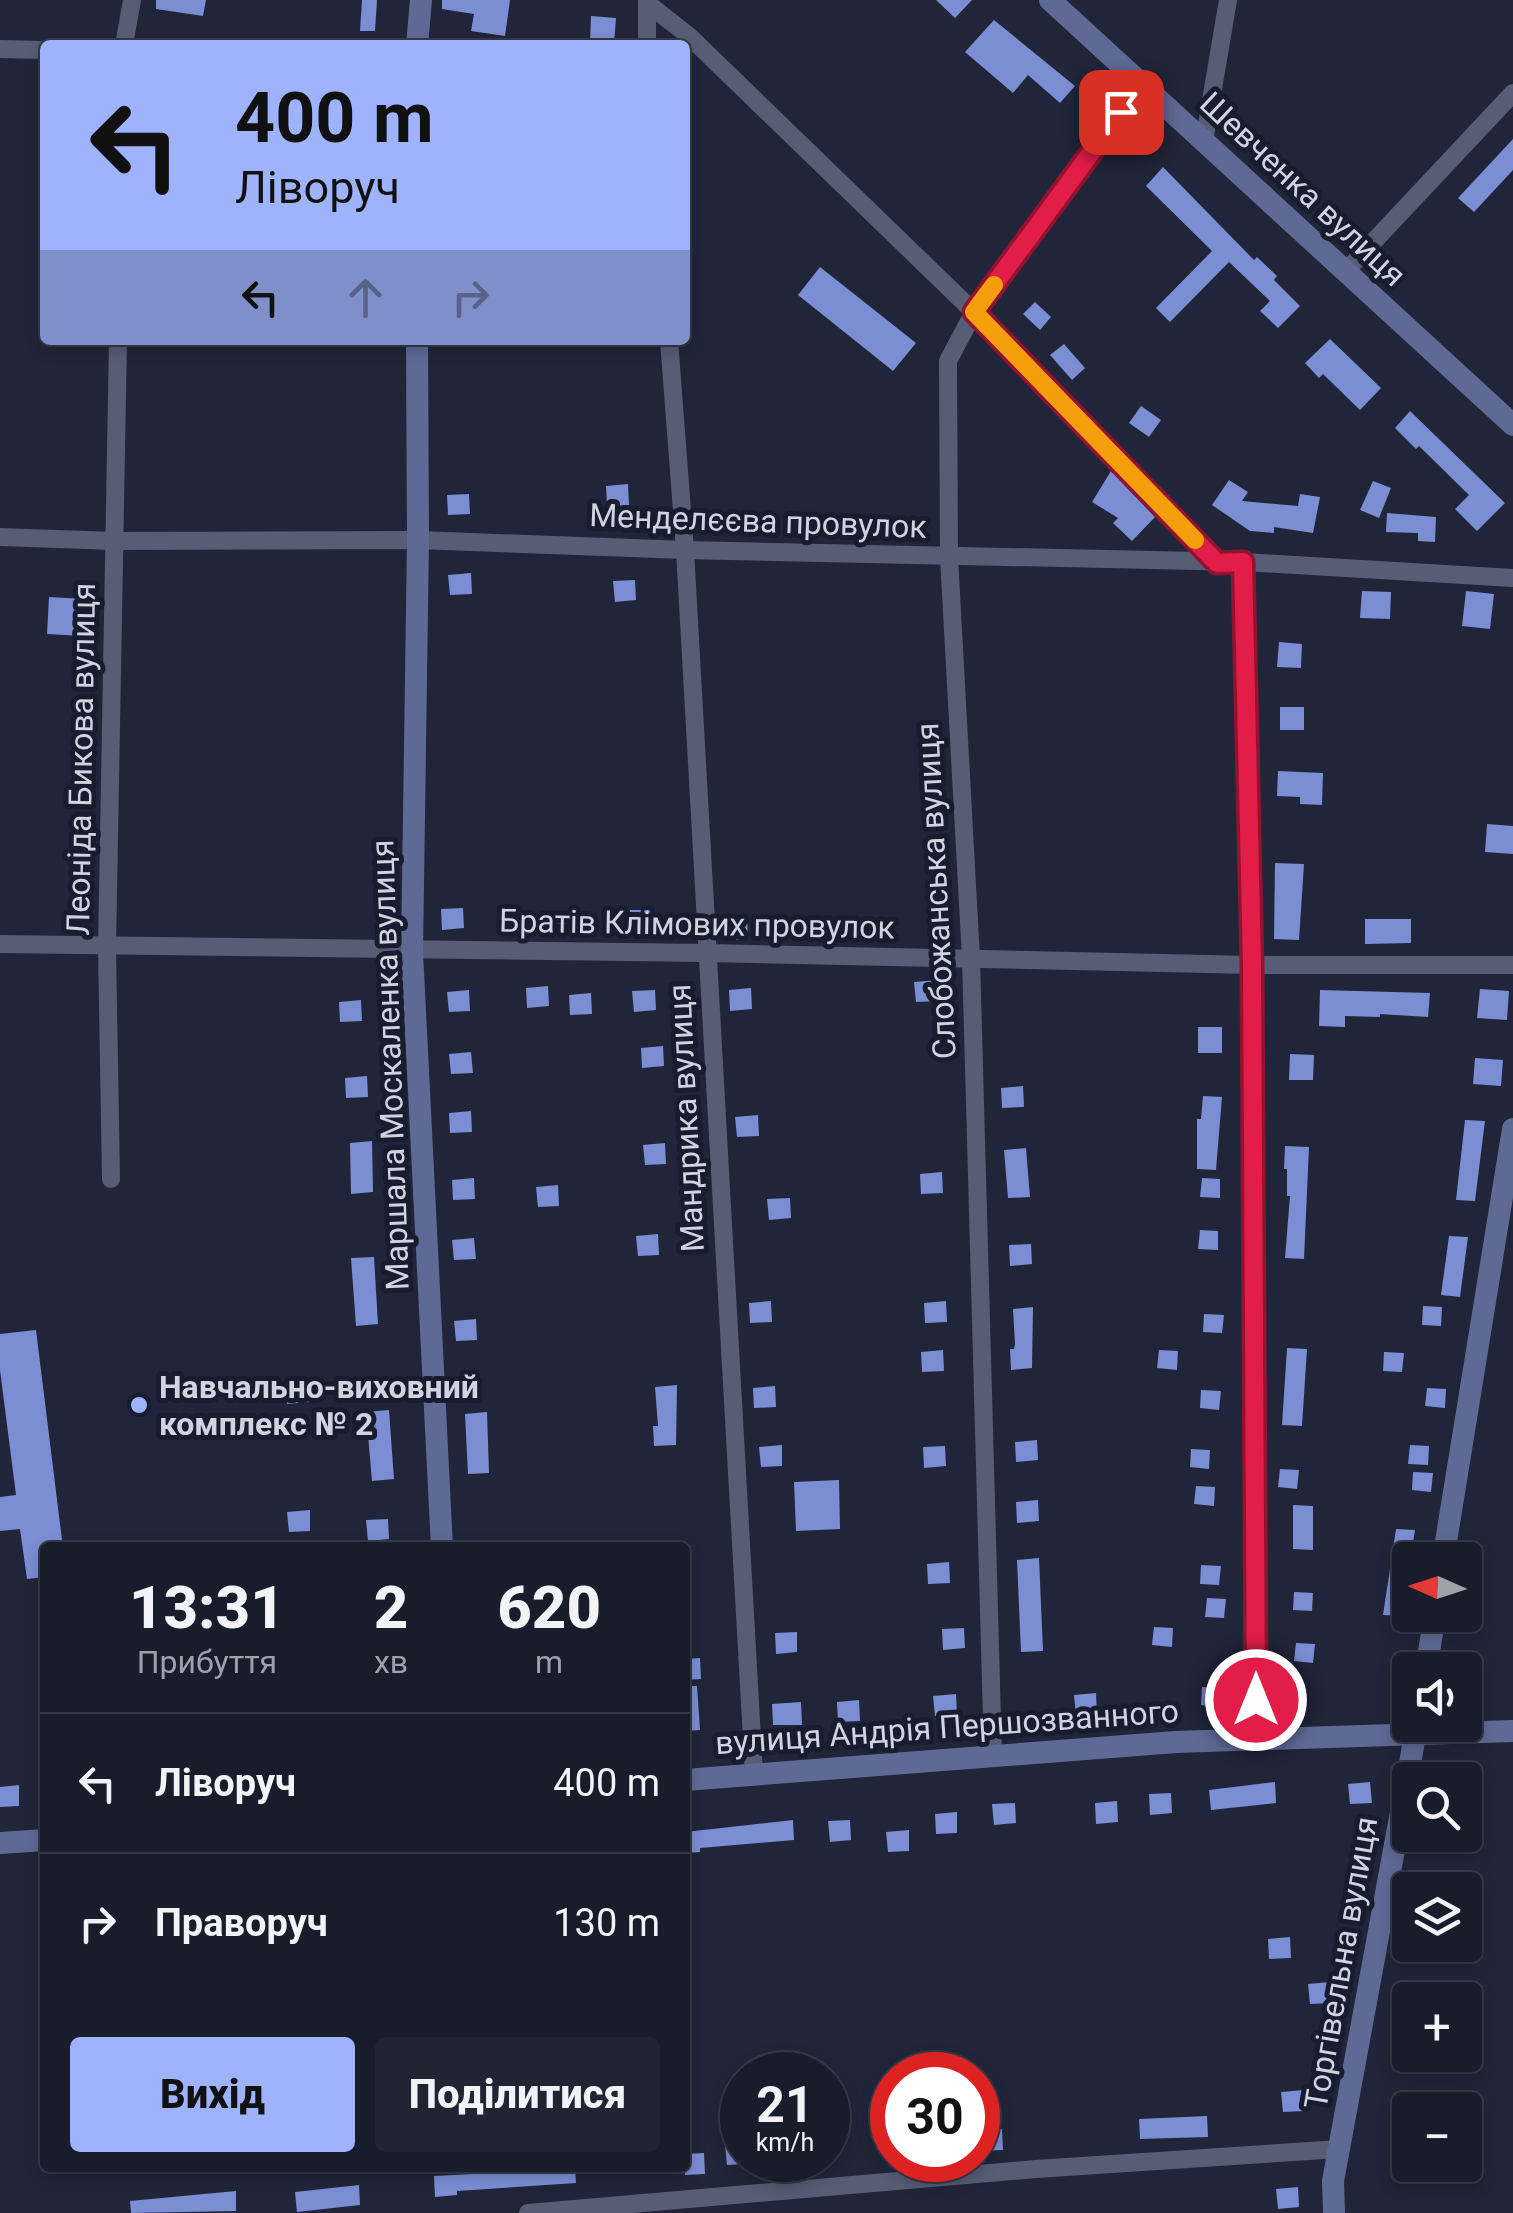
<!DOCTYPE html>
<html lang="uk">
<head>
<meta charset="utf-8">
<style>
  :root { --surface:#181c2b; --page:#212533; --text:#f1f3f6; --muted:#9fa1a9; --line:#363a47; --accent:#9fb3fd }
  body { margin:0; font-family:Roboto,sans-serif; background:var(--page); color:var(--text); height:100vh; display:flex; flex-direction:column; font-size:38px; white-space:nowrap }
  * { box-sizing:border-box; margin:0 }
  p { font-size:32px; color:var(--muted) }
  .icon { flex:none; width:55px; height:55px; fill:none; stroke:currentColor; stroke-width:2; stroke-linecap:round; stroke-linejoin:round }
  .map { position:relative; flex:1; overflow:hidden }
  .drawer { position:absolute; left:40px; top:1542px; width:650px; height:630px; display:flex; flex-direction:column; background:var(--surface); border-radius:10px; box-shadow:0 5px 15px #0003,0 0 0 2px var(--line) }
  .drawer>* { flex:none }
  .hud { position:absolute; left:40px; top:40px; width:650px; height:305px; border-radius:10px; box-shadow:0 5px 15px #0003,0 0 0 2px var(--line); background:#9fb3fd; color:#111; overflow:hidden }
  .needle { width:65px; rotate:273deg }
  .buttons { position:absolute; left:1392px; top:1542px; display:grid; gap:20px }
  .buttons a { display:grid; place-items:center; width:90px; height:90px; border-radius:10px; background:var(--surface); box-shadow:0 5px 15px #0003,0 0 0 2px var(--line); font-size:50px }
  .speed { position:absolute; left:720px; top:2052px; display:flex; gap:20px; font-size:50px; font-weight:700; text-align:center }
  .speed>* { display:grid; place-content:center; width:130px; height:130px; border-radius:50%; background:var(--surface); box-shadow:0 5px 15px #0003,0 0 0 2px var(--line); line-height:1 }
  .speed small { font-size:25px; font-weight:400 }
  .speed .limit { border:15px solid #d22; background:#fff; color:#111 }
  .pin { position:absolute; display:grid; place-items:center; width:85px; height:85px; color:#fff; margin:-42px; border-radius:20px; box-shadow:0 5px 15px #0006 }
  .me { position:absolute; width:110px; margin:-55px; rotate:0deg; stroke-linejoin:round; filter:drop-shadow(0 0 8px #0008) }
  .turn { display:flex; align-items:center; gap:35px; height:210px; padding:0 30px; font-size:45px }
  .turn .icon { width:130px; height:130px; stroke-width:2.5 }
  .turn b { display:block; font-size:70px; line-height:85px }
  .lanes { display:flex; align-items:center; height:95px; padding:0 30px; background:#0003; justify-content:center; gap:50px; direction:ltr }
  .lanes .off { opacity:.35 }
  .eta { display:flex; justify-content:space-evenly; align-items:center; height:170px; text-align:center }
  .eta b { font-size:60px; font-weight:800; line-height:70px }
  .cta { display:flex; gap:20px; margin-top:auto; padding:20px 30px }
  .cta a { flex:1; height:115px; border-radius:10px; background:var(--accent); color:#111; font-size:40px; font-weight:800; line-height:115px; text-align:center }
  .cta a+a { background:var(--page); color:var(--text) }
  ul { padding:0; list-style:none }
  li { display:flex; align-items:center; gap:30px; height:140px; padding:0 30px; border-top:2px solid var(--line) }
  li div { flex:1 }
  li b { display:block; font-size:38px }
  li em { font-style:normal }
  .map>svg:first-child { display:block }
  .building { fill:#7b8dd3 }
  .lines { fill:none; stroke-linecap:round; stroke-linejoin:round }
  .street { stroke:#565d75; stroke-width:18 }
  .secondary { stroke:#5e6a95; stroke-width:22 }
  .route-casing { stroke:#92132f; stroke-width:25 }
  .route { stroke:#e11d48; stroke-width:18 }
  .slow { stroke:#f59e0b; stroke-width:18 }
  .poi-dot { fill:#9fb3fd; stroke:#171c2f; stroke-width:4 }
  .labels { text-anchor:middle; stroke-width:10; stroke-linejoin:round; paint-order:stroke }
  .street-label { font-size:32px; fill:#cfd4e1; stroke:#171c2f }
  .poi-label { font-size:32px; font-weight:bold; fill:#cfd4e1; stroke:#171c2f; text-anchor:start }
</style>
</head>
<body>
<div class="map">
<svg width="1513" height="2213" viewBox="0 0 1513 2213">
  <rect width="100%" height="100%" fill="#202539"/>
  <g class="building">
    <polygon points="156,0 206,0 203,16 156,9"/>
    <polygon points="362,0 377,0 375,31 360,31"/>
    <polygon points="442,0 510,0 505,36 471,31 474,14 442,9"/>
    <polygon points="936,0 972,0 955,18"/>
    <polygon points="591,16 616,18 614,44 590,43"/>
    <polygon points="994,20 1075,86 1060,103 1028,75 1013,93 965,52"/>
    <polygon points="1513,139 1513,170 1474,212 1458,198"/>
    <polygon points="1163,167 1254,260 1257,257 1277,276 1274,280 1300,306 1278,328 1260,311 1270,301 1229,262 1170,322 1156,308 1212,251 1146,186"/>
    <polygon points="820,267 916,343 893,371 798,295"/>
    <polygon points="1035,302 1051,317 1040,330 1023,314"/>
    <polygon points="1330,339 1381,388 1360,410 1323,374 1319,378 1305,363"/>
    <polygon points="1064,344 1085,368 1072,380 1050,355"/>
    <polygon points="1141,406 1161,420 1149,437 1129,423"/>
    <polygon points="1410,411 1505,503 1477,531 1455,509 1469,495 1419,446 1416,449 1395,428"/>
    <polygon points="1111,471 1155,517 1132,541 1113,523 1118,518 1092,502"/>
    <polygon points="1229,480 1248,492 1242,501 1298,506 1300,494 1320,497 1313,533 1274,527 1274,533 1250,531 1212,505"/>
    <polygon points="1373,481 1391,488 1379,518 1360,510"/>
    <polygon points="628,484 629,505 607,506 606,486"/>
    <polygon points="469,494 470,514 448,515 447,495"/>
    <polygon points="1387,513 1436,517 1435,542 1418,541 1418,533 1386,532"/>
    <polygon points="471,573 472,594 450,595 448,575"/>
    <polygon points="635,580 636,600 615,602 613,581"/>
    <polygon points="1362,591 1391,592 1390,619 1360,618"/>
    <polygon points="1466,591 1494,594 1490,629 1462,626"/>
    <polygon points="49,597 85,599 83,636 47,634"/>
    <polygon points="1279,642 1302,644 1301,668 1277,667"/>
    <rect x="1280" y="707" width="24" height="23"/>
    <polygon points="1278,771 1323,773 1322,805 1300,804 1300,797 1277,796"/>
    <polygon points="1487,824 1513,826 1513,854 1485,852"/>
    <polygon points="1275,863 1304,864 1299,940 1274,939"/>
    <polygon points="463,908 464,928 442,930 441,909"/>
    <polygon points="630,910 653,910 654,934 630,934"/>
    <polygon points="568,913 569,934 547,935 546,915"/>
    <polygon points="723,915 747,916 748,939 724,940"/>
    <polygon points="1365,919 1411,919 1411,943 1365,944"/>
    <polygon points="937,980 938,1001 916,1002 914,982"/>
    <polygon points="548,986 549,1006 527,1008 526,988"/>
    <polygon points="751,988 752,1009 730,1011 729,990"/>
    <polygon points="1480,989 1509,991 1507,1020 1477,1018"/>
    <polygon points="469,990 470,1011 449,1012 447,992"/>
    <polygon points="655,990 656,1010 634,1012 632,991"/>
    <polygon points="1320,990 1430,993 1428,1017 1380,1014 1380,1017 1345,1016 1345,1027 1319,1026"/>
    <polygon points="591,993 592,1014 570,1015 569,995"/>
    <polygon points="361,1000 362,1021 340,1022 339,1002"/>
    <rect x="1198" y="1027" width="24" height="26"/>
    <polygon points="663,1046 664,1066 642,1068 641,1048"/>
    <polygon points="471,1052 473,1073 451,1074 449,1054"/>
    <polygon points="1290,1054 1314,1055 1313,1080 1289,1080"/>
    <polygon points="1475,1058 1503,1060 1501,1086 1473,1084"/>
    <polygon points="367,1076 368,1097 346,1098 345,1078"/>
    <polygon points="1023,1086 1024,1107 1002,1108 1001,1088"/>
    <polygon points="1203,1096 1222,1097 1216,1170 1197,1169 1197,1119 1201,1119"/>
    <polygon points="471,1111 472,1132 450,1133 449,1113"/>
    <polygon points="758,1115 759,1136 737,1137 735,1117"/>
    <polygon points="1465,1120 1485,1121 1475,1201 1456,1200"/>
    <polygon points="372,1141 373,1192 351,1194 350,1143"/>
    <polygon points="665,1143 666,1164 645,1165 643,1145"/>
    <polygon points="1285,1146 1309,1147 1304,1259 1285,1258 1290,1196 1287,1196 1287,1169 1284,1169"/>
    <polygon points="1026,1148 1030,1197 1008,1198 1004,1150"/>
    <polygon points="942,1172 943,1193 921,1194 920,1174"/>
    <polygon points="474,1178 475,1199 453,1200 452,1180"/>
    <polygon points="1202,1178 1220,1179 1220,1198 1200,1197"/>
    <polygon points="558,1185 559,1206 538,1207 536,1187"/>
    <polygon points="790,1198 791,1218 769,1220 767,1199"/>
    <polygon points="1200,1230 1218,1231 1218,1250 1198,1249"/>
    <polygon points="658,1234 659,1255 638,1256 636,1236"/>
    <polygon points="1449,1236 1468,1237 1460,1297 1441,1295"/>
    <polygon points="474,1238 476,1259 454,1260 452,1240"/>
    <polygon points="1031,1244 1032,1264 1010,1266 1009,1245"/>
    <polygon points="374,1257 378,1324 356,1326 351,1258"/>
    <polygon points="771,1301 772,1322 750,1323 749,1303"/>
    <polygon points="946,1301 947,1322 925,1323 924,1303"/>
    <polygon points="1423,1306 1442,1307 1441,1326 1422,1325"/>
    <polygon points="1033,1307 1032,1368 1011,1370 1010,1349 1014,1349 1015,1344 1013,1309"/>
    <polygon points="1204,1314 1224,1315 1222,1333 1203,1332"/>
    <polygon points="476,1319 477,1340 456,1341 454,1321"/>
    <polygon points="36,1330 63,1548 45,1548 45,1577 27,1579 20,1529 0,1531 0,1497 16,1495 0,1370 0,1334"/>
    <polygon points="1287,1348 1307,1349 1302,1426 1282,1425"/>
    <polygon points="943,1350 944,1371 922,1372 921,1352"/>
    <polygon points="1159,1350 1178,1351 1177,1370 1157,1368"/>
    <polygon points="1384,1352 1404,1353 1402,1372 1383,1371"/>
    <polygon points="308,1382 309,1402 287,1404 286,1384"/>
    <polygon points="677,1385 676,1445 654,1446 653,1426 658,1426 655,1387"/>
    <polygon points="775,1386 776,1407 754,1408 753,1388"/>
    <polygon points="1427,1388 1446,1389 1445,1408 1425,1406"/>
    <polygon points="1201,1390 1221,1391 1219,1410 1200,1408"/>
    <polygon points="389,1410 394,1479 372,1481 366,1412"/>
    <polygon points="487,1412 489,1473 468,1474 465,1414"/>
    <polygon points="1037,1440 1038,1460 1016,1462 1015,1442"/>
    <polygon points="782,1445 782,1466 761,1467 759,1447"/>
    <polygon points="1410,1445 1429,1446 1428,1465 1408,1464"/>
    <polygon points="945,1446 946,1466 924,1468 923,1447"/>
    <polygon points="1191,1449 1210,1450 1209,1469 1190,1467"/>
    <polygon points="1280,1469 1299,1470 1297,1489 1278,1487"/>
    <polygon points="1413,1472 1433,1473 1431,1492 1412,1490"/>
    <polygon points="839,1480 840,1529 796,1531 794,1482"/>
    <polygon points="1196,1486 1215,1487 1214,1506 1194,1504"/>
    <polygon points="1038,1500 1039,1521 1017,1523 1016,1502"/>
    <polygon points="1293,1505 1313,1506 1313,1550 1293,1549"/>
    <polygon points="310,1510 310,1531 289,1532 287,1512"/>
    <polygon points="388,1519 389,1539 368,1541 366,1520"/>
    <polygon points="1396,1529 1415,1530 1402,1616 1383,1615"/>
    <polygon points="1039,1558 1043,1651 1021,1652 1017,1560"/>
    <polygon points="949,1562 950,1583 928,1584 927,1564"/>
    <polygon points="1201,1565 1221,1566 1219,1585 1200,1584"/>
    <polygon points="1294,1592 1313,1593 1312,1611 1293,1610"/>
    <polygon points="1207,1598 1226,1599 1224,1618 1205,1617"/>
    <polygon points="1154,1627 1173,1628 1172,1647 1152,1645"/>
    <polygon points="964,1628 965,1648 943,1650 942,1629"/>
    <polygon points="797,1632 797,1652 776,1654 775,1633"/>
    <polygon points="1296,1643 1315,1644 1313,1663 1294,1661"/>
    <polygon points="700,1658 701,1679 685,1680 685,1659"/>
    <polygon points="685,1686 697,1686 700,1730 685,1731"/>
    <polygon points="1202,1687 1222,1688 1220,1707 1201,1705"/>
    <polygon points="1096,1693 1097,1714 1076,1715 1074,1695"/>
    <polygon points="956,1694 957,1715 935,1716 933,1696"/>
    <polygon points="859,1700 860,1721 838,1722 837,1702"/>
    <polygon points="801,1702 802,1725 773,1725 772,1704"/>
    <polygon points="1275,1782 1276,1803 1211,1810 1209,1790"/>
    <polygon points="1370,1782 1372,1803 1350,1804 1348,1784"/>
    <polygon points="19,1785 19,1806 0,1807 0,1787"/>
    <polygon points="1171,1793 1172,1813 1150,1815 1149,1794"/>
    <polygon points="1117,1801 1118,1822 1096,1824 1095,1803"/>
    <polygon points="1015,1803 1016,1823 994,1825 992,1804"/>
    <polygon points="957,1812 957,1833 936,1834 935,1814"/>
    <polygon points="793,1820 794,1840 700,1848 700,1852 685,1853 685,1832"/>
    <polygon points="850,1820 851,1840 830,1842 828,1821"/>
    <polygon points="909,1830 909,1851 888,1852 886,1832"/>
    <polygon points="1290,1937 1291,1958 1269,1959 1268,1939"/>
    <polygon points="1330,1982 1331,2003 1310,2004 1308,1984"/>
    <polygon points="1304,2090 1304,2111 1283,2112 1281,2092"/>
    <polygon points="1207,2116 1208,2137 1140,2139 1139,2119"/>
    <polygon points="1002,2129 1003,2150 981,2151 980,2131"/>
    <polygon points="742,2143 742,2164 727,2165 725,2145"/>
    <polygon points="704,2153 705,2174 685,2175 685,2154"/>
    <polygon points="499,2168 575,2168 576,2183 457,2191 457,2195 435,2197 434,2176 473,2174 473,2170"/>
    <polygon points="359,2185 360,2205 297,2212 295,2192"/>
    <polygon points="1298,2187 1299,2207 1278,2209 1276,2189"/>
    <polygon points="236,2191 236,2211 131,2213 130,2201"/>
  </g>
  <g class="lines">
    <g class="street">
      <polyline points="647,0 647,45"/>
      <polyline points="647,3 689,36 974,312 1217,563"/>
      <polyline points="124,45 132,0"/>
      <polyline points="0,49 45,50"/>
      <polyline points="1204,142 1228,0"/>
      <polyline points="1345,272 1513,93"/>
      <polyline points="669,340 685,550 754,1774"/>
      <polyline points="0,537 115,541 418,540 685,550 1243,562 1513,578"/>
      <polyline points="1243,562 1252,965 1257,1739"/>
      <polyline points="0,944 706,953 1252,965 1513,965"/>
      <polyline points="111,1179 107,948 118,340"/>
      <polyline points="993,1756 971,958 949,557 948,361 974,312 1141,84"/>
      <polyline points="528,2213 1036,2169 1340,2149"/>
    </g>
    <g class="secondary">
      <polyline points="1050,0 1513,425"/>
      <polyline points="417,45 421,0"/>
      <polyline points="417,340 418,540 412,952 442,1548"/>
      <polyline points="1443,1560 1513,1129"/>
      <polyline points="1426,1670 1435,1615"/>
      <polyline points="685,1780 1176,1742 1513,1731"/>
      <polyline points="0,1843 45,1840"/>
      <polyline points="1334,2213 1333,2181 1417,1725"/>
    </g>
  </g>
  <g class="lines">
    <g class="route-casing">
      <polyline id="route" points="1121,112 974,312 1217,563 1243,562 1252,965 1256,1700"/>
    </g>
    <use href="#route" class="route"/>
    <polyline class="slow" points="994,285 974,312 1195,540"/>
  </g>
  <circle class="poi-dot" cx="139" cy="1405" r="10"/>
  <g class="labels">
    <g class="street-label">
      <text transform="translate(1303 189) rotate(43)" y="11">Шевченка вулиця</text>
      <text transform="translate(758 521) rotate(2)" y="11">Менделєєва провулок</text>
      <text transform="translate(81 759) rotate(-89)" y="11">Леоніда Бикова вулиця</text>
      <text transform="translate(936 891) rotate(-93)" y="11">Слобожанська вулиця</text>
      <text transform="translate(697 924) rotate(1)" y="11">Братів Клімових провулок</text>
      <text transform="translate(390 1065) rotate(-92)" y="11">Маршала Москаленка вулиця</text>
      <text transform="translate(686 1118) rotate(-93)" y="11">Мандрика вулиця</text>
      <text transform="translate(947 1727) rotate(-4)" y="11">вулиця Андрія Першозванного</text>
      <text transform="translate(1341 1963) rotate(-80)" y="11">Торгівельна вулиця</text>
    </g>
    <g class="poi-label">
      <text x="159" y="1398">Навчально-виховний<tspan x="159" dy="37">комплекс № 2</tspan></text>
    </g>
  </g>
</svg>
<div class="buttons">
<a><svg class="needle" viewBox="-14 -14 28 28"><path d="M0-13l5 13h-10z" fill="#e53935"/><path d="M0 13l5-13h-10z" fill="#9fa1a9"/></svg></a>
<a><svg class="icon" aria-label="sound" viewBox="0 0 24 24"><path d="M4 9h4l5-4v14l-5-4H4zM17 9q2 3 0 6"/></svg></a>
<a><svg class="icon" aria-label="search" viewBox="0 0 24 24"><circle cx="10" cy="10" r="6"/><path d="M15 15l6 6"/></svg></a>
<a><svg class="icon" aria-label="layers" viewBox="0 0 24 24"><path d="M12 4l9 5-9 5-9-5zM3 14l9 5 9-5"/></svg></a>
<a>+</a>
<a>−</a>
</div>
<div class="speed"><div>21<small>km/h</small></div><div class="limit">30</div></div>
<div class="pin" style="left:1121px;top:112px;background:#d93025"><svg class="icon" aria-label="arrive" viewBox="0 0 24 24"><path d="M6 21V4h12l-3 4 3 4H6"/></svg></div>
<svg class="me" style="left:1256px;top:1700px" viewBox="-20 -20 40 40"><circle r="17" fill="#e11d48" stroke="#fff" stroke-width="3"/><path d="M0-11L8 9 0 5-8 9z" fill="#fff"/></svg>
<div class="hud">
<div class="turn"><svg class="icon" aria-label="left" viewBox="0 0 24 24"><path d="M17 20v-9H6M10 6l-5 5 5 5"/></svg><div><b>400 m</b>Ліворуч</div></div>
<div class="lanes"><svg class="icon" aria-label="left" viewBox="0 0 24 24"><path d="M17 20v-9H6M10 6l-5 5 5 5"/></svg><svg class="icon off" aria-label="ahead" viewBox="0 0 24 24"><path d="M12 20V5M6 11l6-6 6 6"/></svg><svg class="icon off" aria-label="right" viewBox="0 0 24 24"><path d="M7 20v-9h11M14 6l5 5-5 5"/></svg></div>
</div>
<section class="drawer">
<div class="eta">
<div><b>13:31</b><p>Прибуття</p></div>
<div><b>2</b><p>хв</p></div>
<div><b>620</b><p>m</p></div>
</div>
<ul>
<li><svg class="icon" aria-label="left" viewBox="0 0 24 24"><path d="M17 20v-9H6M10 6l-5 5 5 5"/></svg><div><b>Ліворуч</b></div><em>400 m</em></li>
<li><svg class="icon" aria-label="right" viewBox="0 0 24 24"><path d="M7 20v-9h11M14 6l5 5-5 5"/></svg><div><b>Праворуч</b></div><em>130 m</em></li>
</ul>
<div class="cta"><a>Вихід</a><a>Поділитися</a></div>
</section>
</div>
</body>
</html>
